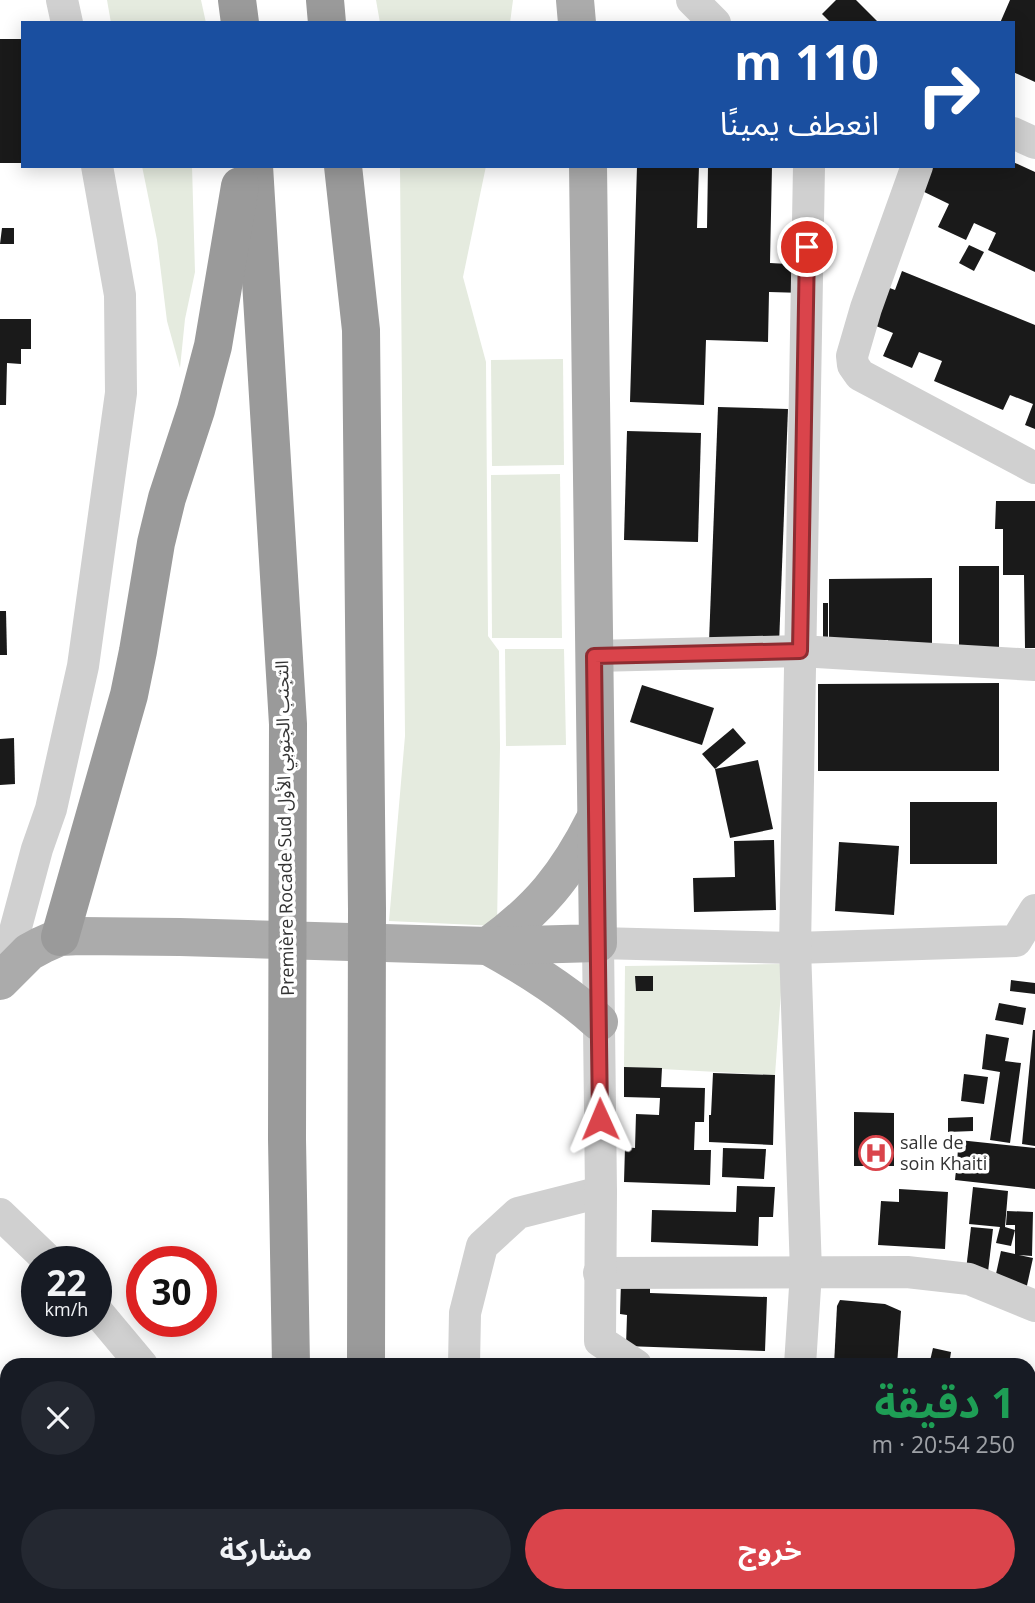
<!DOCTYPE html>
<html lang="ar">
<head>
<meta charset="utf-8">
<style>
  :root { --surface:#171b24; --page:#242831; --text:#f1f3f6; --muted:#9ea1a6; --accent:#da444b }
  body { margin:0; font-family:"Open Sans","Noto Sans Arabic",sans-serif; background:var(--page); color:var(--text); direction:rtl; height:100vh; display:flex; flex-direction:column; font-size:26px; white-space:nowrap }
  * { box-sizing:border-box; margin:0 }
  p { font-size:23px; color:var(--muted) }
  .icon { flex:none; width:38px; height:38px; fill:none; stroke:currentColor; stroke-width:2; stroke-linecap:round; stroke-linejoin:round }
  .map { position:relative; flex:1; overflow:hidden; direction:ltr }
  .sheet { position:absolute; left:0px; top:1358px; width:1036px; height:245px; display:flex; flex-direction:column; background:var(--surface); border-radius:21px 21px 0 0; box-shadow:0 4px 18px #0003; direction:rtl }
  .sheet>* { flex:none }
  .top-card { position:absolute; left:21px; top:21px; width:994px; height:147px; border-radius:0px; box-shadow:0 4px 18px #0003; direction:rtl; background:#1a4fa0; color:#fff; overflow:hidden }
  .speed { position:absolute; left:21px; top:1246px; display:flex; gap:14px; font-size:35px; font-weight:700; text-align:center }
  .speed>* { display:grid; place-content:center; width:91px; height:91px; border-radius:50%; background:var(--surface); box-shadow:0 4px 18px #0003; line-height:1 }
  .speed small { font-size:18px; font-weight:400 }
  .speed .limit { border:10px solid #d22; background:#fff; color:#111 }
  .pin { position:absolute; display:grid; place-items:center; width:60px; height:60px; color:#fff; margin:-30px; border:4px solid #fff; border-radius:50%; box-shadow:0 2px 7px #0007 }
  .me { position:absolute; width:77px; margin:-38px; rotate:359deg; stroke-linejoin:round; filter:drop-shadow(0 0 5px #0008) }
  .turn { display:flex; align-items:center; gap:24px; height:147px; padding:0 21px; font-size:32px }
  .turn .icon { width:91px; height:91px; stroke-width:2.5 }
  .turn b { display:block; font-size:49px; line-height:60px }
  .round { display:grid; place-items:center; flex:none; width:74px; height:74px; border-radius:37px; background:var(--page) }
  .head { display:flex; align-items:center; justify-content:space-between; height:119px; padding:0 21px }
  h1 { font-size:42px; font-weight:700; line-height:52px; color:#1e9e55 }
  .primary-button { display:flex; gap:14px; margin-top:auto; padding:14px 21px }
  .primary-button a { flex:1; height:80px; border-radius:42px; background:var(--accent); color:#fff; font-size:28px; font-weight:700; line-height:80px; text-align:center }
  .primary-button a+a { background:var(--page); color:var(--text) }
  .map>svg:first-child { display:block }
  .green { fill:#e5ebdf }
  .building { fill:#1a1a1a }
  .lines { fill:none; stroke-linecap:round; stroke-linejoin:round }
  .minor { stroke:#d0d0d0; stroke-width:32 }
  .major { stroke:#ababab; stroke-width:38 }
  .highway { stroke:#9a9a9a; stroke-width:38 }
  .route-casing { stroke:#8e2c31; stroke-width:18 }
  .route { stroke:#da444b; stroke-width:12 }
  .labels { text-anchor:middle; stroke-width:7; stroke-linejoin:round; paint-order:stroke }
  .street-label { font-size:18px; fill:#333; stroke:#fff }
  .poi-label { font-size:18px; fill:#333; stroke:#fff; text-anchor:start }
</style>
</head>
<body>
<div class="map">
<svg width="1035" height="1603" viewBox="0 0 1035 1603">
  <rect width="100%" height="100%" fill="#fff"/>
  <g class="green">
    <polygon points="107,0 201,0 206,23 111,23"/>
    <polygon points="376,0 513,0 510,23 380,23"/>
    <polygon points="142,166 192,166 195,272 185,319 180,368 167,321 157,240"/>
    <polygon points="400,166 486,166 463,277 486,362 488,636 499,651 500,747 497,926 389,921 405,736"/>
    <polygon points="563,359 564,465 492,466 491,360"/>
    <polygon points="560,474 562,638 492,638 491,475"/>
    <polygon points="505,649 564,649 566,745 506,746"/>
    <polygon points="783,964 775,1075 624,1067 625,966"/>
  </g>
  <g class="building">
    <polygon points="836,0 856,0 877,21 875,23 831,23 822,14"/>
    <polygon points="1010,0 1035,0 1035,82 1013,72 1013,23 1000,23"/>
    <rect x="0" y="39" width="23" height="124"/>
    <polygon points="1013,162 1035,172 1035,272 988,250 996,233 974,223 966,240 938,227 949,204 916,188 926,166 1013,166"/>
    <polygon points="637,166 699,166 697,228 707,228 708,166 772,166 770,263 806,265 804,293 769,292 768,342 706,340 704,405 630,402"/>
    <polygon points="2,228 14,228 14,244 0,244"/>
    <polygon points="969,245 984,252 974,271 959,263"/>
    <polygon points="902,271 1035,325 1035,429 1025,425 1033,404 1010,395 1003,410 934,381 942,361 919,352 912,368 883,356 893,333 864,321 879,284 895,290"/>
    <polygon points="0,319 31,319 31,349 21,349 21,364 7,363 6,405 0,405"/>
    <polygon points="718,407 788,409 779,645 709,642"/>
    <polygon points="627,431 701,433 698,542 624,540"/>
    <polygon points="996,501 1035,501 1035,648 1025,648 1024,575 1003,575 1003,529 995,529"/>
    <rect x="959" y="566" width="40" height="83"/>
    <polygon points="932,578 932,648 888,648 888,640 829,640 829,579"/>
    <rect x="823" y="603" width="5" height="39"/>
    <polygon points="0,611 6,611 7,655 0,655"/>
    <polygon points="999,683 999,771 818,771 818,684"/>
    <polygon points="642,685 714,708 702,745 630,722"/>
    <polygon points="733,728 746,743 715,769 702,754"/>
    <polygon points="14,738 15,784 0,785 0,739"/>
    <polygon points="758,760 773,829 730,838 715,769"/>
    <rect x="910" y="802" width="87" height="62"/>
    <polygon points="774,840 776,910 694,912 693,878 735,877 734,841"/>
    <polygon points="839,842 899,846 894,915 835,911"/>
    <polygon points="635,976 653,976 653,991 636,991"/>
    <polygon points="1011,980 1035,983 1035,994 1010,991"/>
    <polygon points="999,1003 1026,1008 1023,1025 995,1020"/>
    <polygon points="1033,1030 1035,1030 1035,1146 1022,1144"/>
    <polygon points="986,1034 1009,1038 1005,1061 1021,1063 1010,1143 990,1140 1000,1072 982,1069"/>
    <polygon points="624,1067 662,1068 661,1087 705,1088 704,1122 695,1122 694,1150 711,1150 710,1185 624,1182 625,1147 635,1148 636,1114 659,1115 660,1098 624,1097"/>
    <polygon points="713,1073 775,1075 773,1145 709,1142 709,1115 711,1115"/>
    <polygon points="964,1074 988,1077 984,1104 961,1101"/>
    <polygon points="854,1112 894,1113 894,1166 854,1166"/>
    <polygon points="973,1117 973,1131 948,1132 948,1118"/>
    <polygon points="959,1140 1035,1148 1035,1189 955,1180"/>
    <polygon points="723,1148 766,1149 764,1179 722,1177"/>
    <polygon points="737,1186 775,1187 773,1217 759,1217 758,1246 651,1242 652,1210 736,1212"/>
    <polygon points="973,1187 1008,1191 1005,1227 1015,1230 1011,1246 996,1243 1000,1227 969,1224"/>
    <polygon points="899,1189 948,1192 945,1249 878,1245 881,1201 899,1202"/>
    <polygon points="1007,1211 1033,1212 1032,1256 1019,1255 1033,1258 1026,1290 994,1283 1001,1251 1015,1254 1015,1225 1006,1225"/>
    <polygon points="971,1227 993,1229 988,1272 966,1270"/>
    <polygon points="621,1283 650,1284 650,1293 767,1297 765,1351 626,1346 627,1315 620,1314"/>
    <polygon points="840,1300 885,1304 901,1311 897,1365 834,1365 837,1306"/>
    <polygon points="933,1348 951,1352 949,1365 929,1365"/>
  </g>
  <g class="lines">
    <g class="minor">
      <polyline points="62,0 67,23"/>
      <polyline points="692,0 715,23"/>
      <polyline points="1013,133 1035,143"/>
      <polyline points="917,166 866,308 852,356 853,365 860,375 1035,468"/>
      <polyline points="594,656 800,651 1035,665"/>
      <polyline points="2,979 37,849 51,809 83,666 121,393 120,295 97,166"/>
      <polyline points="0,1214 50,1262"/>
      <polyline points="599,1273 907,1272 969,1279 1035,1306"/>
      <polyline points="96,1310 142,1365"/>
      <polyline points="464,1365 465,1313 482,1246 518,1213 601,1192"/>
      <polyline points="636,1365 600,1341 601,1192 598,943 795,948 1016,941 1035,910"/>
      <polyline points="800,1365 806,1272 795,948 809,166"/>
      <polyline points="1029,1548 1035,1550"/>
      <polyline points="210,1596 210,1603"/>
      <polyline points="463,1603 463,1596"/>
      <polyline points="897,1603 898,1596"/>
    </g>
    <g class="major">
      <polyline points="575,0 577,23"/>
      <path d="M 595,819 C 567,875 539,909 488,946 C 528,968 565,991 599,1022"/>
      <polyline points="0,981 29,952 42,945 60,937 80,936 180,937 488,946 598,943 588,166"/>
    </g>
    <g class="highway">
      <polyline points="237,0 240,23"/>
      <polyline points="325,0 327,23"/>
      <polyline points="254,166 288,724 287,1139 291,1365"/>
      <polyline points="343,166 361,330 367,909 366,1365"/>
      <polyline points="60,937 129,695 138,651 156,543 167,498 196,410 213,346 240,186"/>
      <polyline points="301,1596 302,1603"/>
      <polyline points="369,1596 369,1603"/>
    </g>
  </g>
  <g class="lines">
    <g class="route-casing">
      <polyline id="route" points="600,1119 594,656 800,651 807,247"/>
    </g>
    <use href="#route" class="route"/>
  </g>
  <defs>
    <g id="hospital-ring" transform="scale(1.75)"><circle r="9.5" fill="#fff" stroke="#da444b" stroke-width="1.5"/><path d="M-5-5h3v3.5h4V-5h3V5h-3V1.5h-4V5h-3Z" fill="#da444b"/></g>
  </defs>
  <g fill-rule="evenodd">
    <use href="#hospital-ring" x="876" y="1153"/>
  </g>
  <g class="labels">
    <g class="street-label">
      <text transform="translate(285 828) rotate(-91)" y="6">Première Rocade Sud التجنب الجنوبي الأول</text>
    </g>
    <g class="poi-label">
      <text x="900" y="1149">salle de<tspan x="900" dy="21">soin Khaiti</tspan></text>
    </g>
  </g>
</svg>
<div class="speed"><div>22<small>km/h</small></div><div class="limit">30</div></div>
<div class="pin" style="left:807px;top:247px;background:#d93025"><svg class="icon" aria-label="arrive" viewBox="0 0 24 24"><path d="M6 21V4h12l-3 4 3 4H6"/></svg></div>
<svg class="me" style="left:600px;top:1119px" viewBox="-20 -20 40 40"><path d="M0-17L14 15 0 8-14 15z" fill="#da444b" stroke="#fff" stroke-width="4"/></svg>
<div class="top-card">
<div class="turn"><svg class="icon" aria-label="right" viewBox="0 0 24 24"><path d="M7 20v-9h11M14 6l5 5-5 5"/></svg><div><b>110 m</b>انعطف يمينًا</div></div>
</div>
<section class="sheet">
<div class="head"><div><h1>1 دقيقة</h1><p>250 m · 20:54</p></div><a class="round"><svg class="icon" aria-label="close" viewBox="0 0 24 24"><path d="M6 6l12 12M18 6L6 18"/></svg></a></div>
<div class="primary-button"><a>خروج</a><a>مشاركة</a></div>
</section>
</div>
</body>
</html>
